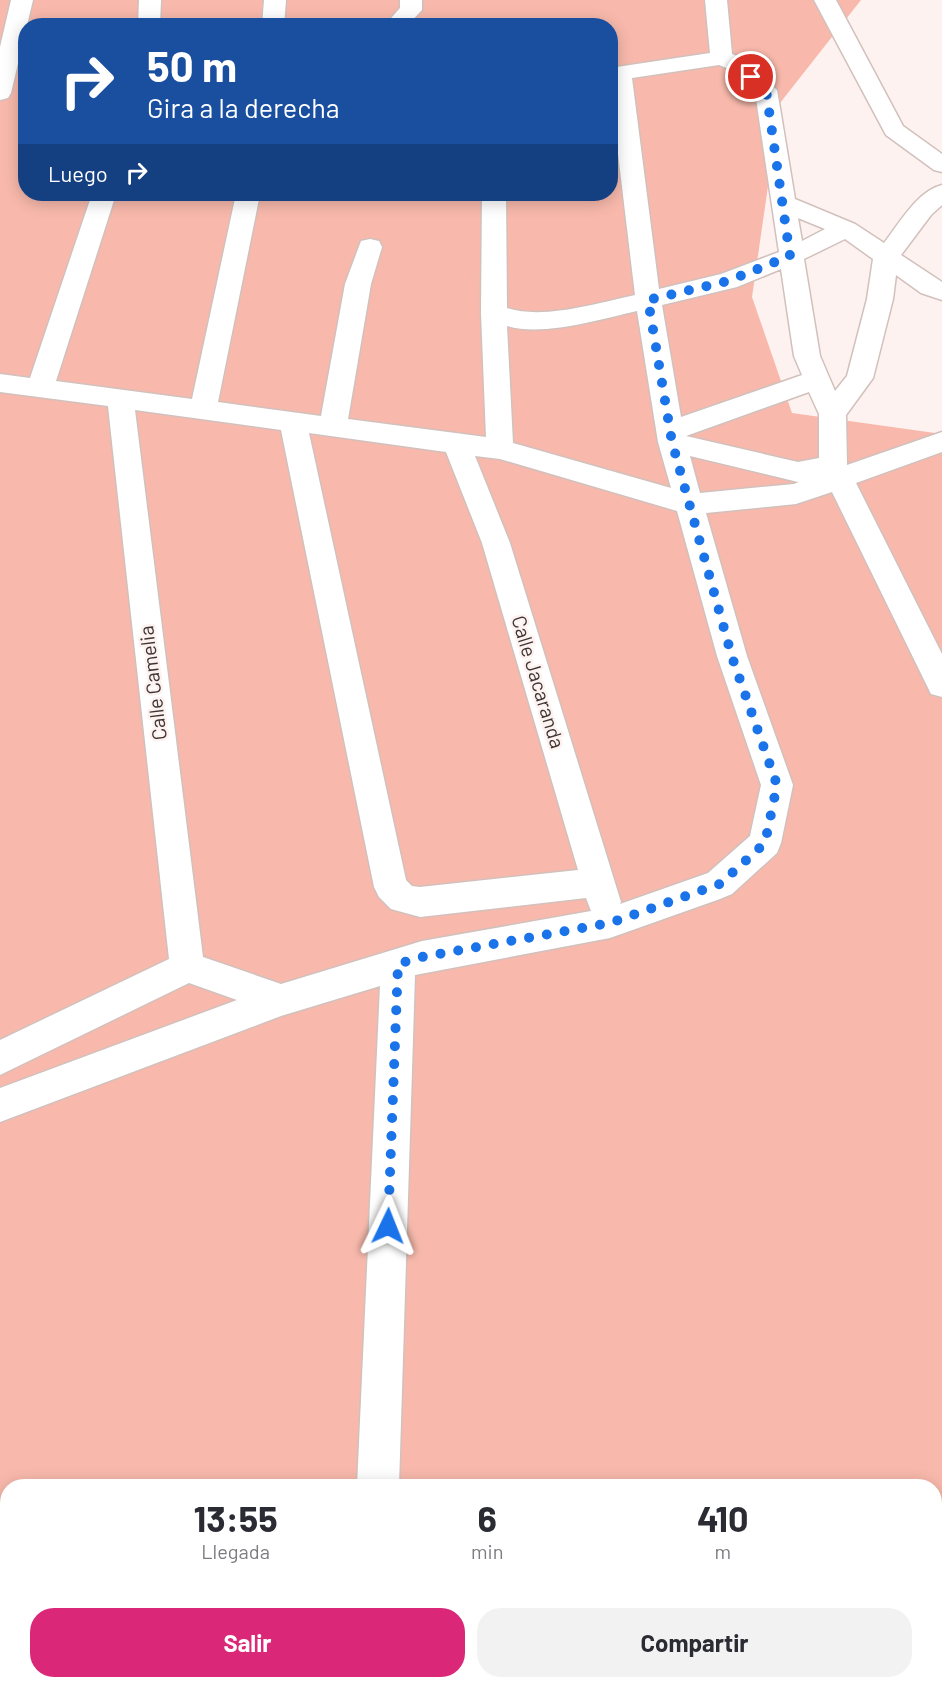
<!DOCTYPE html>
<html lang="es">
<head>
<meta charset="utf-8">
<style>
  :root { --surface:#fff; --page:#f2f2f3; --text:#2b2b33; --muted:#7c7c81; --accent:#db2777 }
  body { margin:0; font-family:Barlow,sans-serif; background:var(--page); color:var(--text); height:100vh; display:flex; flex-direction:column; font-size:22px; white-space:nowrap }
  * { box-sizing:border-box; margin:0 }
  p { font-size:20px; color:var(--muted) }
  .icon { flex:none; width:33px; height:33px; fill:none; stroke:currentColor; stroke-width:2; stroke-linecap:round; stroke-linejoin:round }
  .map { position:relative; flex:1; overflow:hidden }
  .sheet { position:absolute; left:0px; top:1479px; width:942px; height:210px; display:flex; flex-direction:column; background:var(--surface); border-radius:24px 24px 0 0; box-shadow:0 3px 15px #0003 }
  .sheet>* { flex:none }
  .guide { position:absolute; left:18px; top:18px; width:600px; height:183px; border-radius:24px; box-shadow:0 3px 15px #0003; background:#1a4fa0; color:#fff; overflow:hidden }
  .pin { position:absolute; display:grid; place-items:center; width:51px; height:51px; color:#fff; margin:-26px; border:3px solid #fff; border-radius:50%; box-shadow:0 2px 6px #0007 }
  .me { position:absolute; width:66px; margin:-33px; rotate:2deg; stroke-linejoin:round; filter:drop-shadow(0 0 4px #0008) }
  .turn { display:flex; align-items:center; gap:21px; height:126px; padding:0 30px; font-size:27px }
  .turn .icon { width:78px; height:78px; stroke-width:2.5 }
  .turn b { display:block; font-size:42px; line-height:51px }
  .then { display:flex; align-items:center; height:57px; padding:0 30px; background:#0003; gap:12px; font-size:22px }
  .eta { display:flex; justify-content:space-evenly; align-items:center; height:102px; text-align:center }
  .eta b { font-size:36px; font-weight:700; line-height:42px }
  .action { display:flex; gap:12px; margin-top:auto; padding:12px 30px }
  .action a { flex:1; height:69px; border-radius:24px; background:var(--accent); color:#fff; font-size:24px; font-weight:700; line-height:69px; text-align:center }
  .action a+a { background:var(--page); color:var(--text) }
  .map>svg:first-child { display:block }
  .green { fill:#f8b9ac; fill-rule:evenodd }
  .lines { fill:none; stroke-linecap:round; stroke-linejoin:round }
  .minor-casing { stroke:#d2c0bc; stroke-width:3 }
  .minor { fill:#fff; fill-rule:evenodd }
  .route { stroke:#1a73e8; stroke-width:10; stroke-dasharray:0 18 }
  .labels { text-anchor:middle; stroke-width:5; stroke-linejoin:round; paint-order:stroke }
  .street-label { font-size:20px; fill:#3c3533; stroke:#fdf2ef }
</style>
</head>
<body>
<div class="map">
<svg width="942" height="1689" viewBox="0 0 942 1689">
  <rect width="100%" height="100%" fill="#fdf2ef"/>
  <path class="green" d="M 0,0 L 861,0 L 780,103 L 752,297 L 792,413 L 942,434 L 942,1689 L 0,1689 ZM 26,26 L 610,26 L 610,194 L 26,194 ZM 8,1486 L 934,1486 L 934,1682 L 8,1682 Z"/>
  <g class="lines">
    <g class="minor-casing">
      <g id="minor">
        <polygon points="11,0 33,0 11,93 8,98 0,100 0,47"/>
        <polygon points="139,0 161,0 160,26 138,26"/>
        <polygon points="264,0 286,0 284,26 262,26"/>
        <polygon points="400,0 422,0 422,10 407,26 384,26 400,8"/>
        <path d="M 705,0 L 727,0 L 732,54 L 745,59 L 777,90 L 795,199 L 855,224 L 884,243 C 899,224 917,191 942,185 L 942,205 L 931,215 L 901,255 L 942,282 L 942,300 L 921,293 L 896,275 L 893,299 L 873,378 L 846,415 L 847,465 L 942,432 L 942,452 L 856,483 L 942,654 L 942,697 L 931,694 L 832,492 L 796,504 L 706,513 L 747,656 L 793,785 L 781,843 L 777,853 L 732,894 L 720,899 L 610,938 L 415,975 L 399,1486 L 357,1486 L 380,986 L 281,1016 L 0,1122 L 0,1088 L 237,1000 L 189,983 L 0,1075 L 0,1040 L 169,959 L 108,406 L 0,392 L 0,374 L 30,378 L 92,194 L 116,194 L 56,381 L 192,399 L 236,194 L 260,194 L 218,402 L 321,416 L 345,284 L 361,241 L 370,239 L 379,241 L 382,247 L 371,284 L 348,419 L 486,437 L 481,313 L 482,194 L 506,194 L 507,308 C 543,320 598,303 635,295 L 610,87 L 610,68 L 710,53 ZM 719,65 L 729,69 L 755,92 L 779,252 L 721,274 L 659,289 L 632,78 ZM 798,218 L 825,229 L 802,241 ZM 845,239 L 873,259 L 867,299 L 847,376 L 835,391 L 820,356 L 804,259 ZM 781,269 L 794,356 L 802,375 L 681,417 L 662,305 L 737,287 ZM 637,311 L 658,442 L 671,488 L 513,443 L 507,326 C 542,337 602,319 637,311 ZM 809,392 L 819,414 L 819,458 L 798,462 L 686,436 ZM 135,410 L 281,430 L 374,887 L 379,897 L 391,909 L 420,917 L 586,898 L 591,911 L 422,941 L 281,984 L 203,957 ZM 309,433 L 446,452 L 482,543 L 578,870 L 420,887 L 412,886 L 406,880 ZM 475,456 L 500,459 L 677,511 L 717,656 L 761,785 L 750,836 L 708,873 L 620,904 L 621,902 L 510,543 ZM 690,456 L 798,482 L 801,481 L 794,484 L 700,493 Z"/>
        <polygon points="814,0 836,0 903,126 942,154 942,172 934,170 886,135"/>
        <polygon points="0,1594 8,1597 8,1682 40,1682 42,1689 0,1689 2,1666 6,1664 0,1662"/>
        <rect x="348" y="1682" width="44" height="7"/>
      </g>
    </g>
    <use href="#minor" class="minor"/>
  </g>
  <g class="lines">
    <polyline class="route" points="388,1226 398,964 422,957 610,923 720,884 765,843 777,785 732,657 672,442 648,300 728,281 790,256 766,90 751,77"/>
  </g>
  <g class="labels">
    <g class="street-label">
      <text transform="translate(538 682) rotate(73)" y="7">Calle Jacaranda</text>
      <text transform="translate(153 683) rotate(-97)" y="7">Calle Camelia</text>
    </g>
  </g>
</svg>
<div class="pin" style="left:751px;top:77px;background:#d93025"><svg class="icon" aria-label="arrive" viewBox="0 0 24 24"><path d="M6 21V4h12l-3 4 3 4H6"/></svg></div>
<svg class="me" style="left:388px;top:1226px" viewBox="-20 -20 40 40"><path d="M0-17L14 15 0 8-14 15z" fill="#1a73e8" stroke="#fff" stroke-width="4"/></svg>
<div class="guide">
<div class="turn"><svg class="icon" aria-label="right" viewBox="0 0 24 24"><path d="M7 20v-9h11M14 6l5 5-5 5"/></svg><div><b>50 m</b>Gira a la derecha</div></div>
<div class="then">Luego<svg class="icon" aria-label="right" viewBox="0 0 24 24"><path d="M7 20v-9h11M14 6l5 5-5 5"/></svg></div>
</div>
<section class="sheet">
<div class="eta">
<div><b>13:55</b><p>Llegada</p></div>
<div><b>6</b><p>min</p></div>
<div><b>410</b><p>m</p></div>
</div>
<div class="action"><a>Salir</a><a>Compartir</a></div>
</section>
</div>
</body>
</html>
